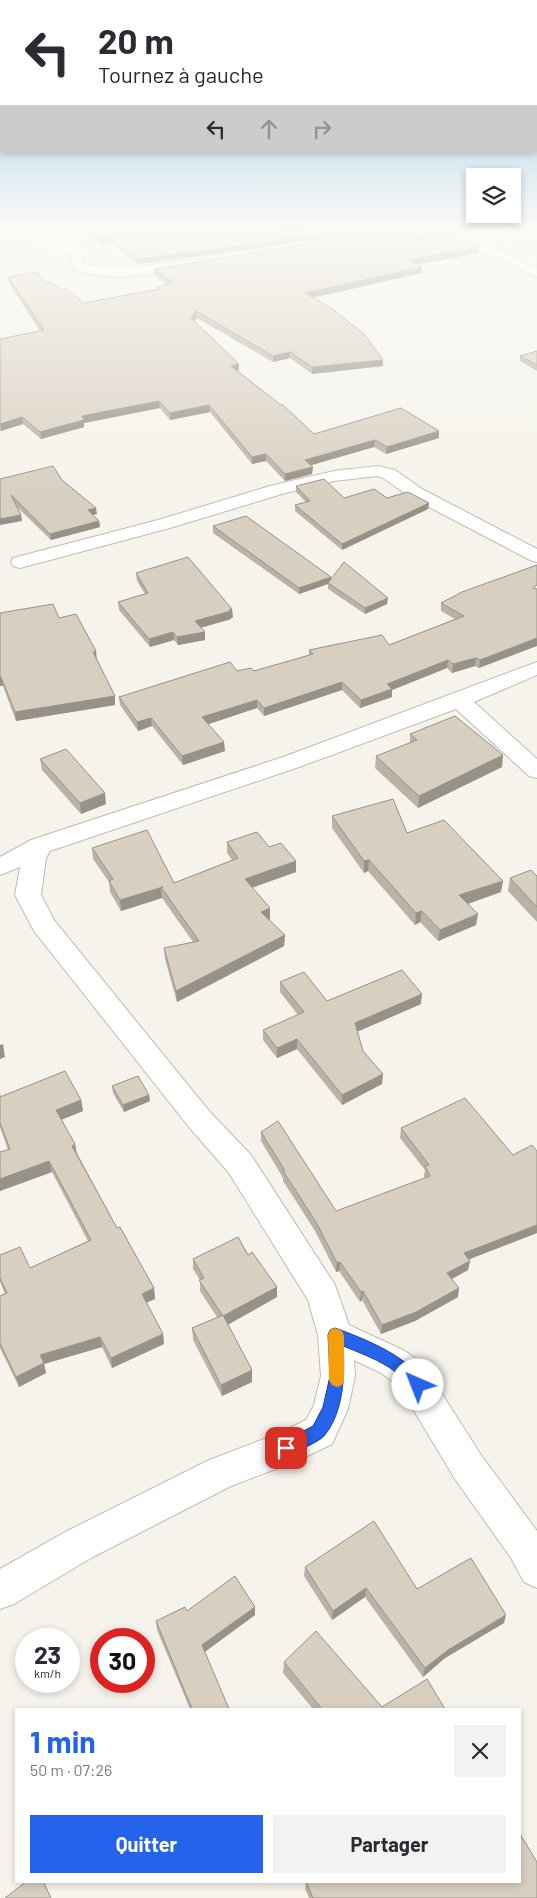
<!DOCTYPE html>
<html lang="fr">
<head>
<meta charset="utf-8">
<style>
  :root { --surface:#fff; --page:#f2f2f3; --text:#2b2b33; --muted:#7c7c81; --accent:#2563eb }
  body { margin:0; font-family:Barlow,sans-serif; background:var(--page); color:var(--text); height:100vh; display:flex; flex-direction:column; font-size:19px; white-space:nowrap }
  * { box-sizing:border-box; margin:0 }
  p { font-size:16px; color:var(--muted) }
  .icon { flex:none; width:28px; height:28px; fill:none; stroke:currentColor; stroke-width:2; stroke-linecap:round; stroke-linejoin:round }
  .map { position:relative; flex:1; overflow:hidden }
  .drawer { position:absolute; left:15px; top:1708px; width:506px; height:175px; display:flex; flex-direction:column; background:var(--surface); border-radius:0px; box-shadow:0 2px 8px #0003 }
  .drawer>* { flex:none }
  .guide { position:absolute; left:0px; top:0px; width:538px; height:152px; box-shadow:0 2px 8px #0003; background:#fff; color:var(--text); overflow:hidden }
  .fabs { position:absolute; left:466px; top:168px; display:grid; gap:10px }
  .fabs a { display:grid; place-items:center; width:55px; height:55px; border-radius:0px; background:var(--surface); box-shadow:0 2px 8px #0003; font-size:25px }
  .speed { position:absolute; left:15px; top:1628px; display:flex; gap:10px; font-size:25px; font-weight:700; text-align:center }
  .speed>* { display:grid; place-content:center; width:65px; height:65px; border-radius:50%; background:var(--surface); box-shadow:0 2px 8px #0003; line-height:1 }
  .speed small { font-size:12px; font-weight:400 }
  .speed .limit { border:8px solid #d22; background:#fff; color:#111 }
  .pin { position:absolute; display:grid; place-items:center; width:42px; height:42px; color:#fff; margin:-21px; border-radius:10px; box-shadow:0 2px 8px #0006 }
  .me { position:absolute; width:55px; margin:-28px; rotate:316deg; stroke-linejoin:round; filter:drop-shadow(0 0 4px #0008) }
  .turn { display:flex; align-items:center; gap:18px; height:105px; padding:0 15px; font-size:22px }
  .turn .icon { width:65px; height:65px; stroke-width:2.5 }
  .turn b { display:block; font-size:35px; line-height:42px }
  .lanes { display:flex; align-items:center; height:48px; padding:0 15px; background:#0003; justify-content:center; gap:25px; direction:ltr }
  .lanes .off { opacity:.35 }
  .round { display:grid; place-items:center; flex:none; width:52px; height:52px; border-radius:0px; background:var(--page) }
  .head { display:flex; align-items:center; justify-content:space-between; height:85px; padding:0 15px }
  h1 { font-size:30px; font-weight:700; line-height:38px; color:var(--accent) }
  .cta { display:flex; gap:10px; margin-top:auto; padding:10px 15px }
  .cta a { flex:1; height:58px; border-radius:0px; background:var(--accent); color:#fff; font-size:20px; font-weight:700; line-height:58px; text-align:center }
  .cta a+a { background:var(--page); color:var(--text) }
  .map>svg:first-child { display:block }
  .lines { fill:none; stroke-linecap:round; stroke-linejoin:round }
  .minor-casing { stroke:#c2bbae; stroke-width:2 }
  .minor { fill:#fff; fill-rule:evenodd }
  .wall { fill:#bab2a6 }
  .shaded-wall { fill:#979187 }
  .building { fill:#d8cfc1; stroke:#979187 }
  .route { fill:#2563eb; stroke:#184099 }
  .slow { fill:#f59e0b }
</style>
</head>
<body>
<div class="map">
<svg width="537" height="1898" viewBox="0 0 537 1898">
  <rect width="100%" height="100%" fill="#f6f3ec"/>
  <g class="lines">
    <g class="minor-casing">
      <g id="minor">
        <path d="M 8,230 C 23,229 72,240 82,253 C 84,256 84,260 84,264 L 90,266 L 140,266 L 208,258 L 215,262 L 208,266 C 169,271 110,285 73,269 L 71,256 L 65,252 L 10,233 Z"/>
        <polygon points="285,230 302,230 329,239 330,242 329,245 319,245 287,233"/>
        <polygon points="441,230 456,230 537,268 537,277 443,233"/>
        <polygon points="378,466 395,470 422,489 537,549 537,562 530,560 410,497 383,478 378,476 334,481 282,494 170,528 20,568 13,566 11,562 13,558 158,520 270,486 334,471"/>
        <polygon points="537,662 537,675 474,702 537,759 537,778 529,776 456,709 302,766 50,851 46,858 41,895 54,920 209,1111 251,1155 335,1285 349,1325 405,1351 423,1364 481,1455 537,1531 537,1588 524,1582 511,1558 455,1479 399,1386 381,1373 354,1360 355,1376 348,1409 332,1444 299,1460 231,1486 91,1558 14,1604 0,1609 0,1569 65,1532 207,1461 277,1434 306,1420 314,1405 321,1376 318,1335 308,1300 229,1173 189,1127 34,931 15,895 20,867 0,875 0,857 31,840 286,756"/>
      </g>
    </g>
    <use href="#minor" class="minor"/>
  </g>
  <g class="wall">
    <polygon points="82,230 374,230 247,250 138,264 110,243 102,245"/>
    <polygon points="416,238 479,253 418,264 422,267 422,273 313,298 383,360 383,366 312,374 290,358 273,362 197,318 194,321 239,370 237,371 314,434 439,431 439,438 386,454 374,447 311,465 312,474 285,481 266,461 252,464 210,412 170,420 160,408 84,423 84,427 41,439 23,424 1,431 0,430 0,339 40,331 9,283 8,277 47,283 84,303 157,289 157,287 167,285 154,275 154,269"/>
    <polygon points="537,351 537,371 520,361 520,356"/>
    <polygon points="0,479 62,480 97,514 93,515 99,521 100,527 51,540 16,506 21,515 22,521"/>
    <polygon points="296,486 344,498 387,498 429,503 428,509 342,550 295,511 295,505 306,502 296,492"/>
    <polygon points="213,526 331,577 331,579 387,604 365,614 328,589 328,584 299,594 213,533"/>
    <polygon points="537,565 479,668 475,666 452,673 447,668 392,690 392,697 360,708 342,690 264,716 257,708 208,724 225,751 183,765 152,726 138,731 120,705 119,697 237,671 254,671 309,656 309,650 389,645 455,619 441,611 441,603"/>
    <polygon points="136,573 233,617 231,618 231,619 201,628 205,632 205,640 178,645 174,640 150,647 119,610 118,602 145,594 137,581"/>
    <polygon points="0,613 59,618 97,660 115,705 16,721 3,686 0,686"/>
    <polygon points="410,734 502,767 418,808 375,768 376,756 410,743"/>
    <polygon points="40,759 106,804 81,814 42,770"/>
    <polygon points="332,816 407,833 501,892 468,904 476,925 438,941 420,922 415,925 368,871 364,873 332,828"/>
    <polygon points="227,842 269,847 296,861 296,872 252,888 270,908 270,919 269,920 285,935 284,946 177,1002 165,959 164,948 193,942 162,898 121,911 110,892 109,882 93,859 92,848 174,883 232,860 227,853"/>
    <polygon points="537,876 537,922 508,891 510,878"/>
    <polygon points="280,982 327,1001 421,1004 357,1032 363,1051 382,1084 342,1105 297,1049 277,1058 263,1040 263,1030 298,1015 280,992"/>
    <polygon points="112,1086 150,1101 124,1112 113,1093"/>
    <polygon points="0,1093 1,1097 81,1100 83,1111 61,1120 77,1153 117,1228 154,1288 155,1299 146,1303 163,1334 164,1344 112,1368 102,1347 44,1364 46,1373 19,1387 0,1348 0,1296 5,1294 0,1282 0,1255 30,1268 88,1241 52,1172 0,1191 0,1152 8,1150 0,1127"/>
    <polygon points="401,1128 513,1155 537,1151 537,1233 469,1259 470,1261 468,1270 452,1279 458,1297 415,1321 381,1334 362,1300 360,1302 339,1271 336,1272 315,1231 283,1181 283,1178 261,1141 261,1132 336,1211 425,1178 424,1176 425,1170 400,1138"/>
    <polygon points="193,1259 277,1297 228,1324 252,1382 222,1396 193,1340 192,1328 217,1317 200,1291 200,1280 193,1269"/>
    <polygon points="305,1567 417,1589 504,1623 445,1658 423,1677 365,1597 332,1620 304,1576"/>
    <polygon points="187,1611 255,1615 204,1652 229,1709 190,1709 157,1630 156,1621"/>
    <polygon points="284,1662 382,1707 445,1709 313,1709 283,1673"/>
    <polygon points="306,1881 537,1898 309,1898 305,1889"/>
  </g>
  <g class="shaded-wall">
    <polygon points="344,230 374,230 247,250 138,264 138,259"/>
    <polygon points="109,239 110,243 102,245 101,240"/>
    <polygon points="479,247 479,253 409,266 409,260"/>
    <polygon points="422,267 422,273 305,299 305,293"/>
    <polygon points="196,311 197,318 191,325 191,318"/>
    <polygon points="290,352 290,358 273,362 273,356"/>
    <polygon points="383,360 383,366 312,374 312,367"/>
    <polygon points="239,364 239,370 231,372 231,366"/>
    <polygon points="159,401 160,408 84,423 84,427 41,439 40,432 82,416"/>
    <polygon points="209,405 210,412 170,420 170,413"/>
    <polygon points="22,417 23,424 1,431 0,424"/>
    <polygon points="439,431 439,438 386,454 387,447"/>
    <polygon points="375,440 374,447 305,467 305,460"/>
    <polygon points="266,454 266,461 252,464 252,457"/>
    <polygon points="313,467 312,474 285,481 285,474"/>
    <polygon points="429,503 428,509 342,550 342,544"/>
    <polygon points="96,508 97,514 89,516 88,510"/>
    <polygon points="21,515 22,521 0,525 0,519"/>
    <polygon points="99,521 100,527 51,540 50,534"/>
    <polygon points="331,577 331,583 328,583 328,584 299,594 299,588"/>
    <polygon points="388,598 387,604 365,614 365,608"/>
    <polygon points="232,609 233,617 231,618 231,619 196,629 195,621"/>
    <polygon points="173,632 174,640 150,647 149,639"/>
    <polygon points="205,632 205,640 178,645 177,637"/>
    <polygon points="537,638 537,646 479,668 480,660"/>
    <polygon points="96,651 97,660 93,652"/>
    <polygon points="476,658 475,666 452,673 453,664"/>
    <polygon points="448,660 447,668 392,690 392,697 360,708 361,700 387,684"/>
    <polygon points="0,677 1,677 3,686 0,686"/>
    <polygon points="342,682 342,690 264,716 264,708"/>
    <polygon points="115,696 115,705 16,721 15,712"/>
    <polygon points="257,700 257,708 203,726 202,717"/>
    <polygon points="151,718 152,726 138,731 137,722"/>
    <polygon points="224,742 225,751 183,765 182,756"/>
    <polygon points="503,755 502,767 418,808 419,796"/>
    <polygon points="105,793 106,804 81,814 80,803"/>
    <polygon points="369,860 368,871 364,873 364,861"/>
    <polygon points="296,861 296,872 245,890 245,879"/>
    <polygon points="503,881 501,892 458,907 459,895"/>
    <polygon points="161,887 162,898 121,911 120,900"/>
    <polygon points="270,908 270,919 261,923 261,912"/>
    <polygon points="422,911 420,922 415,925 416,913"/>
    <polygon points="478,914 476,925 438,941 440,930"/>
    <polygon points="285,935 284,946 177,1002 176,991"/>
    <polygon points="422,994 421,1004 354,1033 355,1023"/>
    <polygon points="297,1039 297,1049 277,1058 277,1048"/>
    <polygon points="3,1044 5,1057 0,1059 0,1045"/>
    <polygon points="383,1074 382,1084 342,1105 342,1095"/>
    <polygon points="149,1095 150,1101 124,1112 123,1105"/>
    <polygon points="81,1100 83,1111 58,1121 56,1110"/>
    <polygon points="75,1144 77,1155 72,1146"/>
    <polygon points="49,1161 52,1172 0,1191 0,1179"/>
    <polygon points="537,1225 537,1233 462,1262 464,1253"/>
    <polygon points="470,1261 468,1270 446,1282 447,1273"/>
    <polygon points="340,1262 339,1271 336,1272 337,1263"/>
    <polygon points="277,1287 277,1297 224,1327 223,1316"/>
    <polygon points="154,1288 155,1299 143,1304 142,1294"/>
    <polygon points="459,1288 458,1297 415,1321 381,1334 382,1325"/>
    <polygon points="363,1291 362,1300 360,1302 361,1292"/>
    <polygon points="163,1334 164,1344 112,1368 111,1358"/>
    <polygon points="100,1337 102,1347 44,1364 46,1373 19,1387 16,1377 40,1355"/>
    <polygon points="252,1370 252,1382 222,1396 221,1385"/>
    <polygon points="366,1588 365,1597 332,1620 333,1611"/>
    <polygon points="255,1607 255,1615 202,1654 202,1645"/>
    <polygon points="506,1615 504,1623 445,1658 423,1677 425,1668 448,1650"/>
  </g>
  <g class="building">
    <polygon points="88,230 344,230 247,245 138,259 109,239 101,240"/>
    <polygon points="392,230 398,230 416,238 441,231 479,247 409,260 422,267 305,293 331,308 363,333 383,360 312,367 290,352 273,356 196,311 191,318 239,364 231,366 281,405 283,405 314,434 401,408 439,431 387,447 375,440 305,460 313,467 285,474 266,454 252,457 209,405 170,413 159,401 82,416 84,420 40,432 22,417 0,424 0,339 44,330 8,277 37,272 47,283 51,282 61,290 67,289 84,303 159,289 157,287 174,283 154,269"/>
    <polygon points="537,351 537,365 520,356"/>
    <polygon points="53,466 62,480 96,508 88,510 99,521 50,534 11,495 21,515 0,519 0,479"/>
    <polygon points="324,479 344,498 374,489 387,498 408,492 429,503 342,544 295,505 310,501 296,486"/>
    <polygon points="246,516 331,577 299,588 213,526"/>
    <polygon points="188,557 232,609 229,610 231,611 195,621 205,632 177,637 173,632 149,639 118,602 148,593 136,573"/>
    <polygon points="344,562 388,598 365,608 328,583"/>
    <polygon points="537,565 537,585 533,588 537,589 537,638 480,660 476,658 453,664 448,660 387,684 392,689 361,700 342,682 264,708 257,700 202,717 224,742 182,756 151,718 137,722 119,697 230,662 237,671 251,668 254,671 313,654 309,650 382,635 389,645 464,616 441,603 462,592"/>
    <polygon points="53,604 59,618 76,614 96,651 93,652 115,696 15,712 1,677 0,677 0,613"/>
    <polygon points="455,716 503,755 419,796 376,756 417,740 410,734"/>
    <polygon points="66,749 105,793 80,803 40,759"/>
    <polygon points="393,799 407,833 444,820 503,881 459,895 478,914 440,930 422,911 416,913 369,860 364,861 332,816"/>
    <polygon points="147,830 174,883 238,858 227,842 257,832 269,847 281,843 296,861 245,879 270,908 261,912 285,935 176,991 164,948 199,941 161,887 163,887 120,900 109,881 113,879 92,848"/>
    <polygon points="531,870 537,876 537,907 510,878"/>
    <polygon points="402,970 422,994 355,1023 363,1051 383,1074 342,1095 297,1039 277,1048 263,1030 304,1012 280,982 304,972 327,1001"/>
    <polygon points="65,1071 81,1100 56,1110 75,1144 72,1146 117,1228 120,1227 154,1288 142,1294 163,1334 111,1358 100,1337 40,1355 44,1363 16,1377 0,1343 0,1296 7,1293 0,1278 0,1255 20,1247 30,1268 91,1240 49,1161 0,1179 0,1152 10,1149 0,1123 0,1097"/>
    <polygon points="138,1076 149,1095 123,1105 112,1086"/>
    <polygon points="465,1098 513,1155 532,1145 537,1151 537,1225 464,1253 470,1261 447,1273 459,1288 416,1312 382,1325 363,1291 361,1292 340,1262 337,1263 316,1222 283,1171 285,1171 261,1132 278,1121 336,1211 430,1176 425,1166 429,1165 401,1128"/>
    <polygon points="238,1237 248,1255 252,1252 277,1287 223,1316 199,1280 204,1278 193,1259"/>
    <polygon points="223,1315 252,1370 221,1385 192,1328"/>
    <polygon points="374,1521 417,1589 471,1558 506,1615 448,1650 425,1668 366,1588 333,1611 305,1567"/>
    <polygon points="235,1576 255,1607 202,1645 229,1709 192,1709 156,1621 185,1607 187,1611"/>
    <polygon points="316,1631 382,1707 427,1679 445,1709 322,1709 284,1662"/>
    <polygon points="520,1834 537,1862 537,1898 313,1898 306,1881 520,1881"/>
    <polygon points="27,1881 43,1881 51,1898 5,1898"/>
  </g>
  <linearGradient id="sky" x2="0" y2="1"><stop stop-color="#8fc1ec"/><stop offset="0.46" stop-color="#fbfaf6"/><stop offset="1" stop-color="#fbfaf6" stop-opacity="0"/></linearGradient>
  <rect width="537" height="495" fill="url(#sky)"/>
  <path class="route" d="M 335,1328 C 363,1338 413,1358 425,1385 L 423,1390 L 418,1392 C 410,1389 398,1372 387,1366 C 374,1358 358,1352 343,1346 C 345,1374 344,1412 324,1436 C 319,1442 295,1452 286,1456 L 281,1454 L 279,1448 L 281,1443 L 313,1426 L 323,1407 L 330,1376 L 328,1335 L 330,1330 Z"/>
  <polygon class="slow" points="335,1328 342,1331 344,1336 344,1380 342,1385 337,1387 332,1385 329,1380 328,1335 330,1330"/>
</svg>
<div class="fabs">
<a><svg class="icon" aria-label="layers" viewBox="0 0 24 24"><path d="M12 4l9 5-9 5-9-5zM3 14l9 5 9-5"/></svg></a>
</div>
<div class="speed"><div>23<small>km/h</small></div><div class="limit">30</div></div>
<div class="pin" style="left:286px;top:1448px;background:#d93025"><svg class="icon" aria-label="arrive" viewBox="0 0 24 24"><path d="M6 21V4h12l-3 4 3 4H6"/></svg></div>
<svg class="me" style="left:418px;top:1385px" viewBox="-20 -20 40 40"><circle r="19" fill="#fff"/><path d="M0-13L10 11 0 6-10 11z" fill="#2563eb"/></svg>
<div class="guide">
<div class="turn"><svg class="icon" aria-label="left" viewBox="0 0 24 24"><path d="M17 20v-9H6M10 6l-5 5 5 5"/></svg><div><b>20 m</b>Tournez à gauche</div></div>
<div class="lanes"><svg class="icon" aria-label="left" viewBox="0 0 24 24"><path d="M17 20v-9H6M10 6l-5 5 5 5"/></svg><svg class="icon off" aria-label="ahead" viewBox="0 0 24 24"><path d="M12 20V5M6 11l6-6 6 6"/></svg><svg class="icon off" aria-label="right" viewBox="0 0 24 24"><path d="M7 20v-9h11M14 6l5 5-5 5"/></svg></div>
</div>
<section class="drawer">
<div class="head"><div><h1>1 min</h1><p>50 m · 07:26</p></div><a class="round"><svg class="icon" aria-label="close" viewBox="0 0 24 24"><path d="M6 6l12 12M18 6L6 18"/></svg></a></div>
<div class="cta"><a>Quitter</a><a>Partager</a></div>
</section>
</div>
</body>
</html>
